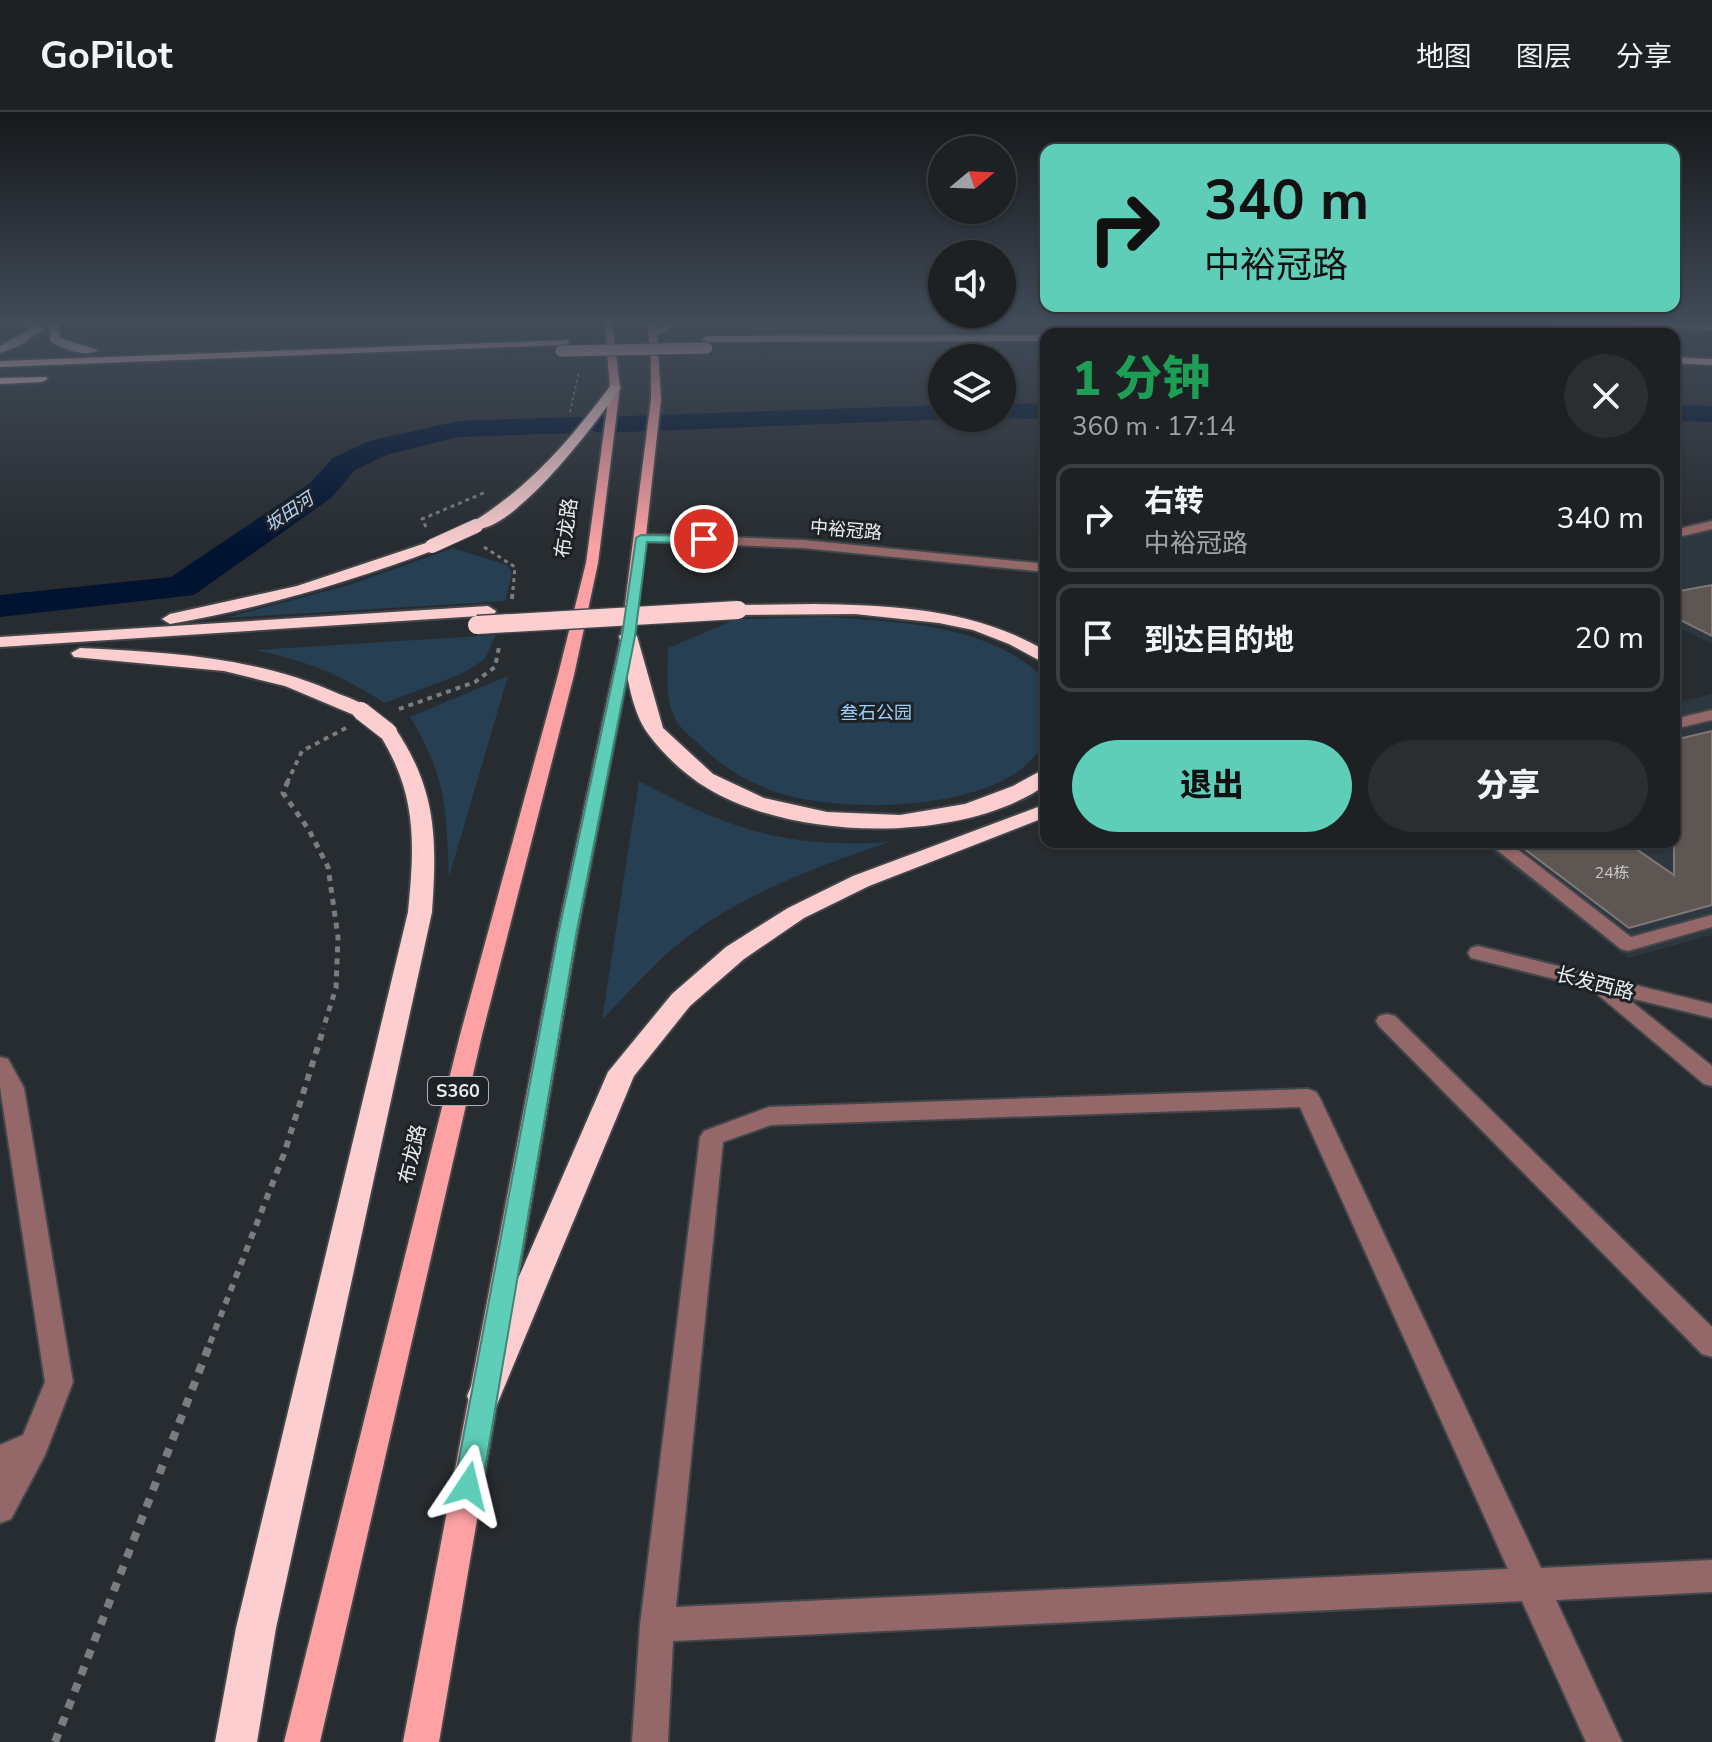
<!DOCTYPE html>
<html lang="zh">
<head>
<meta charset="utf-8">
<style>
  :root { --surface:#1d2124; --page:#2a2e31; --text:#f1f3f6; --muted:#a0a3a6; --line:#3b3e41; --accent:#5eceb8 }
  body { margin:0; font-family:"Nunito Sans","Noto Sans SC",sans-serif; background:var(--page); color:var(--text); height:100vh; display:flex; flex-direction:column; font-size:30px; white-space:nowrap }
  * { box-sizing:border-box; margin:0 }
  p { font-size:26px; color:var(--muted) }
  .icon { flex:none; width:44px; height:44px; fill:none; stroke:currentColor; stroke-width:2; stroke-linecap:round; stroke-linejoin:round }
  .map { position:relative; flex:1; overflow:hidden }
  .sheet { position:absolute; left:1040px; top:216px; width:640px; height:520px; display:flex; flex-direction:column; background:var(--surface); border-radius:16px; box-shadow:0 2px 6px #0004,0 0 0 2px var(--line) }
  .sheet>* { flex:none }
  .guide { position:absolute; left:1040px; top:32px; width:640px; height:168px; border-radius:16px; box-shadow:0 2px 6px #0004,0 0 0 2px var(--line); background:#5eceb8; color:#111; overflow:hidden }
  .needle { width:52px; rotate:71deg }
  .fabs { position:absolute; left:928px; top:24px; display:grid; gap:16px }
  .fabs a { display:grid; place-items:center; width:88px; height:88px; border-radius:50%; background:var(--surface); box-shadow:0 2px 6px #0004,0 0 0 2px var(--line); font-size:40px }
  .pin { position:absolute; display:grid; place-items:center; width:68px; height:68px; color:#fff; margin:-34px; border:4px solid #fff; border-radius:50%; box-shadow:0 2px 8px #0007 }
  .me { position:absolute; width:88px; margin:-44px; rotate:10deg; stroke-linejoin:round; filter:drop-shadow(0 0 6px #0008) }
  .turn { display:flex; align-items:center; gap:28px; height:168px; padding:0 32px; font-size:36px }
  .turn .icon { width:104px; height:104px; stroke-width:2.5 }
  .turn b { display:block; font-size:56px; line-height:68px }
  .round { display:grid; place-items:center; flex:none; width:84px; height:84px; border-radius:42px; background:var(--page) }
  .overview { display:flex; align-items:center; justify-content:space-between; height:136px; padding:0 32px }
  h1 { font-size:48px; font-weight:800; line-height:60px; color:#1e9e55 }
  .button { display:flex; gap:16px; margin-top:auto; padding:16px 32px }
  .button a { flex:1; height:92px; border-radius:48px; background:var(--accent); color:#111; font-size:32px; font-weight:800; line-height:92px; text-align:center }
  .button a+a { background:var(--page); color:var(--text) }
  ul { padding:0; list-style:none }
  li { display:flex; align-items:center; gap:24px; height:108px; margin:0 16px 12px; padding:0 16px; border:4px solid var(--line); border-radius:16px }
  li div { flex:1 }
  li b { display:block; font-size:30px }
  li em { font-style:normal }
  header { display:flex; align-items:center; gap:48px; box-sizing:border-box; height:112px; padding:0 40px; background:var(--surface); border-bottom:2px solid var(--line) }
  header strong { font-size:38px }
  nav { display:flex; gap:44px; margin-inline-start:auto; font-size:28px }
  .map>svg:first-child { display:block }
  .built { fill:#2c373f }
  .green { fill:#263f53 }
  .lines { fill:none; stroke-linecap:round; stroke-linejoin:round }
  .river { fill:#001331; fill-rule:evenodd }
  .building { fill:#5e5653; stroke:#807875; stroke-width:2 }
  .minor-casing { stroke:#42474b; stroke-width:4 }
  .major-casing { stroke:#42474b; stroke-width:4 }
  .highway-casing { stroke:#42474b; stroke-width:4 }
  .path-far5 { stroke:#797d81; stroke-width:2; stroke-dasharray:3 3; stroke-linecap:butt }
  .path-far4 { stroke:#797d81; stroke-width:3; stroke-dasharray:4 4; stroke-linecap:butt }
  .path-far3 { stroke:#797d81; stroke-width:4; stroke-dasharray:5 5; stroke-linecap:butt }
  .path-far2 { stroke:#797d81; stroke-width:5; stroke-dasharray:6 6; stroke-linecap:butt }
  .path-far1 { stroke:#797d81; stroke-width:6; stroke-dasharray:7 7; stroke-linecap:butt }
  .path { stroke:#797d81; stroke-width:8; stroke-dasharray:9 9; stroke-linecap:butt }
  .minor { fill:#946768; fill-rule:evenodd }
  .major { fill:#fca1a4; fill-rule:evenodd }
  .highway { fill:#fccecf; fill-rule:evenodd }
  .highway-bridge-far2-casing { stroke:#42474b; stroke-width:13; stroke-linecap:butt }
  .highway-bridge-far1-casing { stroke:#42474b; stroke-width:16; stroke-linecap:butt }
  .highway-bridge-casing { stroke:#42474b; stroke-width:21; stroke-linecap:butt }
  .highway-bridge-far2 { stroke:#fccecf; stroke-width:11 }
  .highway-bridge-far1 { stroke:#fccecf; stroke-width:14 }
  .highway-bridge { stroke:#fccecf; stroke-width:18 }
  .route { fill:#5eceb8; stroke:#3d8678; stroke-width:2 }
  .labels { text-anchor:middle; stroke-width:6; stroke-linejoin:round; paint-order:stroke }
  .number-label { font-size:16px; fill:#c6c6c8 }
  .far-water-label { font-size:18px; font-style:italic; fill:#b6d4f7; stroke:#1d2227 }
  .far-street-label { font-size:18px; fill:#e8ecef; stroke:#1d2227 }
  .far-park-label { font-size:18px; fill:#9ccff8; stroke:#1d2227 }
  .shield { fill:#1d2227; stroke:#abafb3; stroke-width:2 }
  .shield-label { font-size:18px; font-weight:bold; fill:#e8ecef }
  .street-label { font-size:20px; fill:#e8ecef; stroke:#1d2227 }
</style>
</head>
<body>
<header>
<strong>GoPilot</strong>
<nav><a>地图</a><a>图层</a><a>分享</a></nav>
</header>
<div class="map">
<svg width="1712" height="1630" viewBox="0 0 1712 1630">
  <rect width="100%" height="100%" fill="#272c30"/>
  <g class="built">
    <polygon points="1712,418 1712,532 1674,513 1674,425"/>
    <polygon points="1712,582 1712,823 1628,846 1479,730 1674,730 1674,591"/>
  </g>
  <g class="green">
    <polygon points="453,436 507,453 512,461 505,489 225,506 349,473"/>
    <path d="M 827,505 C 900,510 991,512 1046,568 L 1046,631 C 1037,641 1027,654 1016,661 C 959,699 836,701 773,679 C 745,669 722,654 701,634 C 693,626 681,618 676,608 C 664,586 668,560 668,536 L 737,507 Z"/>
    <path d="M 496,523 L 484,548 L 461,562 L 385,591 C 336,561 311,550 255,538 Z"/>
    <path d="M 508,564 L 449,765 C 446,696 447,666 410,605 Z"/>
    <path d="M 639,669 C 728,717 787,737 889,730 C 809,758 726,787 662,846 C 641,866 622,887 602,908 Z"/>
  </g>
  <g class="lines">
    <g class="river">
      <polygon points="1046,291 1046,307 993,306 1002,306 1002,292"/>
      <polygon points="942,293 942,306 952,307 600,321 590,318 579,321 459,325 389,342 355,358 331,386 194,483 0,505 0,483 171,465 309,372 333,346 369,329 459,309 579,305 590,308 600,305"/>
      <polygon points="1674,293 1712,294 1712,310 1674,309"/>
    </g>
  </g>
  <g class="building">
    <polygon points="1712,473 1712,524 1674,505 1674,480"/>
    <polygon points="1712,619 1712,793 1629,816 1515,730 1626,730 1674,763 1674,628"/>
  </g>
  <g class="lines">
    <g class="minor-casing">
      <g id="minor">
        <polygon points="1712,409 1712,417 1674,426 1674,418"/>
        <polygon points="641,422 803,428 1046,452 1046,460 803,436 637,429 635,426"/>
        <polygon points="1712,598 1712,608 1674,617 1674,607"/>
        <polygon points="1487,730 1508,730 1631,825 1712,803 1712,815 1628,839 1621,837"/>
        <polygon points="1478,834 1712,892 1712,906 1626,885 1712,954 1712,974 1704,972 1590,876 1471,846 1468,841 1471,836"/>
        <polygon points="1387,902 1395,904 1712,1215 1712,1245 1702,1242 1379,914 1376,909 1379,904"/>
        <polygon points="0,945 8,947 24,976 73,1270 45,1343 11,1407 0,1411 0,1333 23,1323 45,1270 0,975"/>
        <path d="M 1308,977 L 1316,980 L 1320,986 L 1541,1456 L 1712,1448 L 1712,1480 L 1556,1488 L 1622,1630 L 1586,1630 L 1522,1489 L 673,1529 L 668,1630 L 632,1630 L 640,1513 L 700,1025 L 704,1019 L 769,995 ZM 1300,995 L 1508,1457 L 676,1495 L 723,1030 L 771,1013 Z"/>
      </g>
    </g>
    <g class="major-casing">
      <g id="major">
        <polygon points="604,207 612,207 620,275 598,451 574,563 482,923 320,1630 284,1630 460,923 558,563 586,451 610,275"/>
        <polygon points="647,207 655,207 657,217 676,207 686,207 657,223 661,287 635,524 577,823 439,1630 403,1630 557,823 621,524 651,287 651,244"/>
        <polygon points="1551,207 1712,212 1712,218 1555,209"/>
      </g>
    </g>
    <g class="highway-casing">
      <g id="highway">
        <polygon points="16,207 30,207 43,217 21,233 0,241 0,234 32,216"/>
        <path d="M 48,207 L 58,207 L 60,226 L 98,238 C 84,246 65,237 51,230 Z"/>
        <polygon points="1046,223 1046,229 707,230 702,227 707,224"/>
        <polygon points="568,228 569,230 564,233 0,255 0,249"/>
        <polygon points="1674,245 1712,247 1712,253 1674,251"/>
        <polygon points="46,265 48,267 42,270 0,272 0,266"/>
        <path d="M 611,273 L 621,275 C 599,307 512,425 471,417 L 471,411 C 530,375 570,328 611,273 Z"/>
        <path d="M 432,429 L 437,431 L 437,437 C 350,470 262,496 170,512 L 162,507 L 170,502 L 297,474 Z"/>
        <path d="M 814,492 C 894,493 975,497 1046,539 L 1046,552 L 1009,532 L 973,518 L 939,511 L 855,502 L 738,503 L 730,498 L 738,493 Z"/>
        <polygon points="488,494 496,499 494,503 0,535 0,525"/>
        <path d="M 628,519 L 637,524 L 663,616 L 713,662 L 764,686 L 827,700 L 900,703 L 965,692 L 1013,674 L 1046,656 L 1046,673 C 961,732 794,729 707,676 C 685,663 664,643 649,623 C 629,597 627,554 619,524 Z"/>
        <path d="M 80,536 C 167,540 258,545 339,582 C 349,586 363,590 371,599 L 368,603 L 354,603 L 285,574 L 224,559 L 74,545 L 71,541 Z"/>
        <path d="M 388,614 L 395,616 C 437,678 437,728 432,800 L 276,1516 L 257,1630 L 215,1630 L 236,1516 L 408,800 C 415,730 417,681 378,620 Z"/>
        <polygon points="1046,692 1046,705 869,774 804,806 744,847 690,894 634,964 496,1295 484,1300 472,1295 467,1284 608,960 672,882 726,835 788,796 853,764"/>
      </g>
    </g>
    <g class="path-far5">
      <polyline points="582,221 583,207"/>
      <polyline points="570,300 579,259"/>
    </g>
    <g class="path-far4">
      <polyline points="426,415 422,407 486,380"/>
      <polyline points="484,435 515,455 513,478"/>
    </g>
    <g class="path-far3">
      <polyline points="512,487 513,476"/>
      <polyline points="399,597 475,570 495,555 499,535"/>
      <polyline points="287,671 302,639 348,615"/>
    </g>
    <polyline class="path-far2" points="288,669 283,681 309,718 328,755 338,825 336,876 323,917"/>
    <polyline class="path-far1" points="210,1231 284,1042 324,915"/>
    <polyline class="path" points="55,1630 211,1229"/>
    <use href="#minor" class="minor"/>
    <use href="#major" class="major"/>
    <use href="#highway" class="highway"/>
    <g class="highway-bridge-far2-casing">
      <polyline id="highway-bridge-far2" points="561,239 707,236"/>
    </g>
    <g class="highway-bridge-far1-casing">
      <polyline id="highway-bridge-far1" points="432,434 476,414"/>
    </g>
    <g class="highway-bridge-casing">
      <g id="highway-bridge">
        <polyline points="477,513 738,498"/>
        <polyline points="361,599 388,620"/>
      </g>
    </g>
    <use href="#highway-bridge-far2" class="highway-bridge-far2"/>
    <use href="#highway-bridge-far1" class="highway-bridge-far1"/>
    <use href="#highway-bridge" class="highway-bridge"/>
  </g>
  <linearGradient id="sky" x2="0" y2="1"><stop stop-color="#15181a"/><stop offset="0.48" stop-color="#414b59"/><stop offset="1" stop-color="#414b59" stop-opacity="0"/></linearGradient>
  <rect width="1712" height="435" fill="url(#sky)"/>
  <polygon class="route" points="641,423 704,424 710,427 704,431 647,430 635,524 576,823 482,1374 477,1383 468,1387 458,1383 454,1374 558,823 622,524 636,426"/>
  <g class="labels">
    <g class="number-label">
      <text x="1612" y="766">24栋</text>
    </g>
    <g class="far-water-label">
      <text transform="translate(289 400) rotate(-34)" y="6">坂田河</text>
    </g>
    <g class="far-street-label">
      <text transform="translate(846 418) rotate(5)" y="6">中裕冠路</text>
    </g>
    <g class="far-park-label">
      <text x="876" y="607">叁石公园</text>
    </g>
    <rect class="shield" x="428" y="965" width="60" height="28" rx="6"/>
    <g class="shield-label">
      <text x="458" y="985">S360</text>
    </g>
    <g class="street-label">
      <text transform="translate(566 416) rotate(-82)" y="7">布龙路</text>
      <text transform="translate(1595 871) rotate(14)" y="7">长发西路</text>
      <text transform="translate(412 1042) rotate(-77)" y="7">布龙路</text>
    </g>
  </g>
</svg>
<div class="fabs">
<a><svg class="needle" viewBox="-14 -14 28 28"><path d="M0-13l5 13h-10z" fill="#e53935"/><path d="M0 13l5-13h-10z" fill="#a0a3a6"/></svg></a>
<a><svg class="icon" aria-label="sound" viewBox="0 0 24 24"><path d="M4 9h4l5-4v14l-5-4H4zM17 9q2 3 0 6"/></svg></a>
<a><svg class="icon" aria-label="layers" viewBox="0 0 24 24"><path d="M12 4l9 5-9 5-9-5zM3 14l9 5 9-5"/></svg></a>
</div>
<div class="pin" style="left:704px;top:427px;background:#d93025"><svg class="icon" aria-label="arrive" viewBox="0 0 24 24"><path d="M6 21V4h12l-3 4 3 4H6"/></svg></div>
<svg class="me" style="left:468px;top:1374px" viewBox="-20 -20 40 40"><path d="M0-17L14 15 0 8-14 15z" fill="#5eceb8" stroke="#fff" stroke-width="4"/></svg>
<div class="guide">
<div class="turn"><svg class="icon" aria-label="right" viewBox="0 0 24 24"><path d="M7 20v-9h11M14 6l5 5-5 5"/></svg><div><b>340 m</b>中裕冠路</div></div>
</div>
<section class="sheet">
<div class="overview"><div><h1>1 分钟</h1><p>360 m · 17:14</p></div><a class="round"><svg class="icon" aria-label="close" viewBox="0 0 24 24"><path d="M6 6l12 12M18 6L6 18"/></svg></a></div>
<ul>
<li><svg class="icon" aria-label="right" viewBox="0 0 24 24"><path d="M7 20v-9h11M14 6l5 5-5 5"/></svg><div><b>右转</b><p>中裕冠路</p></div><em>340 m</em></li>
<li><svg class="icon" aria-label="arrive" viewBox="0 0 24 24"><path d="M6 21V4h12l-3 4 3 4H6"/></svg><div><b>到达目的地</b></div><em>20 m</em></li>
</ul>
<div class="button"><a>退出</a><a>分享</a></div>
</section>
</div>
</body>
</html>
